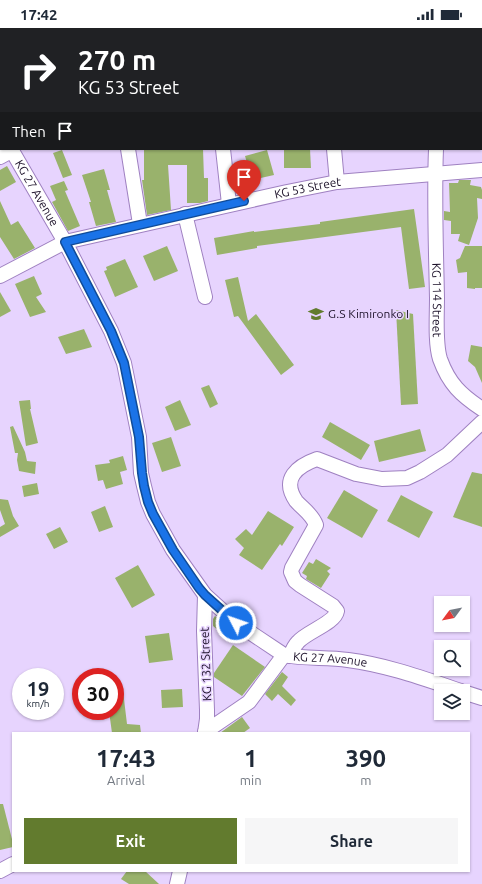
<!DOCTYPE html>
<html lang="en">
<head>
<meta charset="utf-8">
<style>
  :root { --surface:#fff; --page:#f6f6f7; --text:#1f2937; --muted:#747a83; --accent:#627b2e }
  body { margin:0; font-family:Ubuntu,sans-serif; background:var(--page); color:var(--text); height:100vh; display:flex; flex-direction:column; font-size:15px; white-space:nowrap }
  * { box-sizing:border-box; margin:0 }
  p { font-size:13px; color:var(--muted) }
  .icon { flex:none; width:22px; height:22px; fill:none; stroke:currentColor; stroke-width:2; stroke-linecap:round; stroke-linejoin:round }
  .map { position:relative; flex:1; overflow:hidden }
  .sheet { position:absolute; left:12px; top:704px; width:458px; height:140px; display:flex; flex-direction:column; background:var(--surface); border-radius:0px; box-shadow:0 1px 3px #0004 }
  .sheet>* { flex:none }
  .hud { position:absolute; left:0px; top:0px; width:482px; height:122px; box-shadow:0 1px 3px #0004; background:#202124; color:#fff; overflow:hidden }
  .needle { width:26px; rotate:238deg }
  .tools { position:absolute; left:434px; top:568px; display:grid; gap:8px }
  .tools a { display:grid; place-items:center; width:36px; height:36px; border-radius:0px; background:var(--surface); box-shadow:0 1px 3px #0004; font-size:20px }
  .speed { position:absolute; left:12px; top:640px; display:flex; gap:8px; font-size:20px; font-weight:700; text-align:center }
  .speed>* { display:grid; place-content:center; width:52px; height:52px; border-radius:50%; background:var(--surface); box-shadow:0 1px 3px #0004; line-height:1 }
  .speed small { font-size:10px; font-weight:400 }
  .speed .limit { border:6px solid #d22; background:#fff; color:#111 }
  .pin { position:absolute; display:grid; place-items:center; width:34px; height:34px; color:#fff; margin:-41px -17px; border-radius:50% 50% 50% 0; rotate:-45deg; box-shadow:0 0 4px #0007 }
  .pin .icon { rotate:45deg }
  .me { position:absolute; width:44px; margin:-22px; rotate:311deg; stroke-linejoin:round; filter:drop-shadow(0 0 3px #0008) }
  .turn { display:flex; align-items:center; gap:14px; height:84px; padding:0 12px; font-size:18px }
  .turn .icon { width:52px; height:52px; stroke-width:2.5 }
  .turn b { display:block; font-size:28px; line-height:34px }
  .then { display:flex; align-items:center; height:38px; padding:0 12px; background:#0003; gap:8px; font-size:15px }
  .eta { display:flex; justify-content:space-evenly; align-items:center; height:68px; text-align:center }
  .eta b { font-size:24px; font-weight:700; line-height:28px }
  .action { display:flex; gap:8px; margin-top:auto; padding:8px 12px }
  .action a { flex:1; height:46px; border-radius:0px; background:var(--accent); color:#fff; font-size:16px; font-weight:700; line-height:46px; text-align:center }
  .action a+a { background:var(--page); color:var(--text) }
  .status { display:flex; justify-content:space-between; align-items:center; height:28px; padding:0 20px; background:var(--surface); direction:ltr }
  .status svg { height:11px; fill:currentColor }
  .map>svg:first-child { display:block }
  .building { fill:#99b26c }
  .lines { fill:none; stroke-linecap:round; stroke-linejoin:round }
  .minor-casing { stroke:#9f81c1; stroke-width:16 }
  .minor { stroke:#fff; stroke-width:14 }
  .route-casing { stroke:#114b97; stroke-width:10 }
  .route { stroke:#1a73e8; stroke-width:7 }
  .labels { text-anchor:middle; stroke-width:3; stroke-linejoin:round; paint-order:stroke }
  .street-label { font-size:12px; fill:#1c1129; stroke:#e7d4fe }
  .poi-label { font-size:12px; fill:#1c1129; stroke:#e7d4fe; text-anchor:start }
</style>
</head>
<body>
<div class="status"><b>17:42</b><svg viewBox="0 0 49 12"><path d="M0 12V9h3v3zM5 12V6h3v6zM10 12V3h3v9zM15 12V0h3v12zM26 1h20v11H26zM47 4h2v5h-2z"/></svg></div>
<div class="map">
<svg width="482" height="856" viewBox="0 0 482 856">
  <rect width="100%" height="100%" fill="#e7d4fe"/>
  <g class="building">
    <polygon points="144,121 203,121 204,150 208,150 208,173 200,175 187,175 187,137 168,137 171,182 147,187 142,152 144,152"/>
    <polygon points="284,121 310,121 311,140 284,140"/>
    <polygon points="62,122 72,147 63,150 53,125"/>
    <polygon points="267,122 274,147 252,152 245,128"/>
    <polygon points="7,138 16,154 0,163 0,142"/>
    <polygon points="104,141 110,162 107,162 116,194 96,198 89,174 91,174 82,147"/>
    <polygon points="459,152 471,152 470,157 481,159 482,162 482,171 477,170 478,190 469,217 458,213 460,206 451,206 451,193 444,192 444,183 450,184 449,155 458,155"/>
    <polygon points="64,153 68,162 65,163 80,198 68,203 52,174 56,172 50,158"/>
    <polygon points="0,173 11,197 18,193 35,220 14,231 0,209"/>
    <polygon points="414,181 425,259 409,261 401,199 257,218 257,220 217,227 214,210 254,203 254,204 320,196 320,194"/>
    <polygon points="167,218 178,243 154,253 143,228"/>
    <polygon points="465,218 482,218 482,260 475,260 475,261 467,260 467,244 458,245 456,232 460,230"/>
    <polygon points="125,231 138,259 115,269 104,243 107,242 106,239"/>
    <polygon points="34,248 42,266 36,269 46,284 30,289 15,256"/>
    <polygon points="238,249 248,293 256,286 294,337 281,347 238,288 234,289 225,252"/>
    <polygon points="0,264 11,283 0,289"/>
    <polygon points="396,282 413,286 418,376 401,377"/>
    <polygon points="84,301 92,319 66,326 58,309"/>
    <polygon points="471,317 482,319 482,355 475,339 468,333"/>
    <polygon points="209,357 218,376 210,380 201,360"/>
    <polygon points="30,372 31,381 30,381 38,415 26,418 19,373"/>
    <polygon points="180,372 191,397 175,403 165,379"/>
    <polygon points="330,394 370,417 361,432 322,409"/>
    <polygon points="13,398 25,424 27,433 36,434 35,446 19,443 17,432 18,425 15,425 10,399"/>
    <polygon points="420,401 426,423 379,434 374,413"/>
    <polygon points="171,409 181,438 162,444 152,415"/>
    <polygon points="123,428 127,442 120,444 123,456 106,461 103,452 98,453 95,437 110,435 109,432"/>
    <polygon points="472,444 482,446 482,499 453,489"/>
    <polygon points="37,455 39,466 24,469 22,458"/>
    <polygon points="344,462 378,482 362,510 327,490"/>
    <polygon points="401,467 433,484 419,510 387,493"/>
    <polygon points="0,471 8,472 13,488 19,498 0,509 0,499 5,496 0,482"/>
    <polygon points="105,478 113,499 99,504 91,484"/>
    <polygon points="268,483 294,499 282,518 280,516 262,542 239,527 244,520 235,511 246,501 252,507"/>
    <polygon points="60,499 68,514 54,521 46,506"/>
    <polygon points="316,531 331,540 327,543 330,546 321,560 306,551 307,548 302,545 309,534 313,536"/>
    <polygon points="138,537 155,567 132,580 115,550"/>
    <polygon points="215,588 238,607 233,614 213,598 213,591"/>
    <polygon points="169,605 173,632 149,635 145,608"/>
    <polygon points="233,617 265,639 242,668 214,649 214,645"/>
    <polygon points="282,644 288,649 282,658 296,672 291,678 278,666 272,673 265,666"/>
    <polygon points="182,661 183,679 162,680 161,662"/>
    <polygon points="123,663 127,696 140,697 141,705 112,705 109,683 115,683 115,664"/>
    <polygon points="242,689 250,700 243,705 220,705"/>
    <polygon points="0,776 3,776 13,815 13,819 0,822"/>
    <polygon points="127,843 145,843 159,856 129,856 121,851"/>
  </g>
  <g class="lines">
    <g class="minor-casing">
      <g id="minor">
        <polyline points="119,0 119,1"/>
        <polyline points="438,0 438,1"/>
        <polyline points="221,1 221,0"/>
        <polyline points="328,1 328,0"/>
        <polyline points="481,14 482,14"/>
        <polyline points="0,99 1,101"/>
        <path id="s1" d="M 11,121 L 65,214 L 111,303 L 124,335 L 139,409 L 141,445 L 144,458 L 148,474 L 153,486 L 173,522 L 205,567 L 236,595 L 284,627 C 305,631 327,629 348,632 C 387,637 425,651 461,663"/>
        <polyline points="128,121 140,196"/>
        <polyline points="223,121 229,176"/>
        <polyline points="334,121 337,154"/>
        <path id="s2" d="M 436,121 C 434,171 436,221 437,270 C 437,288 435,315 440,331 C 449,356 461,367 482,381"/>
        <polyline points="0,129 11,123"/>
        <polyline points="185,186 205,269"/>
        <path id="s3" d="M 0,248 L 65,214 L 287,164 L 337,154 L 482,142"/>
        <path d="M 290,628 C 292,623 294,618 298,614 C 306,604 335,595 337,583 L 333,578 L 300,557 L 295,553 L 291,544 L 292,540 L 316,497 C 312,486 303,481 296,473 C 281,451 297,438 317,431 L 356,446 L 382,451 L 407,450 L 420,444 L 447,427 L 482,394"/>
        <polyline points="463,664 482,670"/>
        <polyline points="205,704 249,674 284,627"/>
        <polyline points="205,705 207,691 207,682 204,603 205,567"/>
        <polyline points="0,843 13,836"/>
        <polyline points="177,856 180,843"/>
      </g>
    </g>
    <use href="#minor" class="minor"/>
  </g>
  <g class="lines">
    <g class="route-casing">
      <polyline id="route" points="236,595 205,567 199,560 173,522 153,486 148,474 144,458 142,445 139,409 124,335 111,303 65,214 244,173"/>
    </g>
    <use href="#route" class="route"/>
  </g>
  <defs>
    <g id="school-bare" transform="scale(1.2)"><path d="M0-5L7-2L0 1L-7-2ZM-4 1L0 2.5L4 1V4Q0 6-4 4Z" fill="#627b2e" stroke="#e7d4fe" stroke-width="2.5" paint-order="stroke"/></g>
  </defs>
  <g fill-rule="evenodd">
    <use href="#school-bare" x="316" y="286"/>
  </g>
  <g class="labels">
    <g class="street-label">
      <text dy="4" stroke="none"><textPath href="#s3" startOffset="322">KG 53 Street</textPath></text>
      <text dy="4" stroke="none"><textPath href="#s1" startOffset="51">KG 27 Avenue</textPath></text>
      <text dy="4" stroke="none"><textPath href="#s2" startOffset="151">KG 114 Street</textPath></text>
      <text dy="4" stroke="none"><textPath href="#s1" startOffset="639">KG 27 Avenue</textPath></text>
      <text transform="translate(206 636) rotate(-92)" y="4">KG 132 Street</text>
    </g>
    <g class="poi-label">
      <text x="328" y="290">G.S Kimironko I</text>
    </g>
  </g>
</svg>
<div class="tools">
<a><svg class="needle" viewBox="-14 -14 28 28"><path d="M0-13l5 13h-10z" fill="#e53935"/><path d="M0 13l5-13h-10z" fill="#747a83"/></svg></a>
<a><svg class="icon" aria-label="search" viewBox="0 0 24 24"><circle cx="10" cy="10" r="6"/><path d="M15 15l6 6"/></svg></a>
<a><svg class="icon" aria-label="layers" viewBox="0 0 24 24"><path d="M12 4l9 5-9 5-9-5zM3 14l9 5 9-5"/></svg></a>
</div>
<div class="speed"><div>19<small>km/h</small></div><div class="limit">30</div></div>
<div class="pin" style="left:244px;top:173px;background:#d93025"><svg class="icon" aria-label="arrive" viewBox="0 0 24 24"><path d="M6 21V4h12l-3 4 3 4H6"/></svg></div>
<svg class="me" style="left:236px;top:595px" viewBox="-20 -20 40 40"><circle r="17" fill="#1a73e8" stroke="#fff" stroke-width="3"/><path d="M0-11L8 9 0 5-8 9z" fill="#fff"/></svg>
<div class="hud">
<div class="turn"><svg class="icon" aria-label="right" viewBox="0 0 24 24"><path d="M7 20v-9h11M14 6l5 5-5 5"/></svg><div><b>270 m</b>KG 53 Street</div></div>
<div class="then">Then<svg class="icon" aria-label="arrive" viewBox="0 0 24 24"><path d="M6 21V4h12l-3 4 3 4H6"/></svg></div>
</div>
<section class="sheet">
<div class="eta">
<div><b>17:43</b><p>Arrival</p></div>
<div><b>1</b><p>min</p></div>
<div><b>390</b><p>m</p></div>
</div>
<div class="action"><a>Exit</a><a>Share</a></div>
</section>
</div>
</body>
</html>
